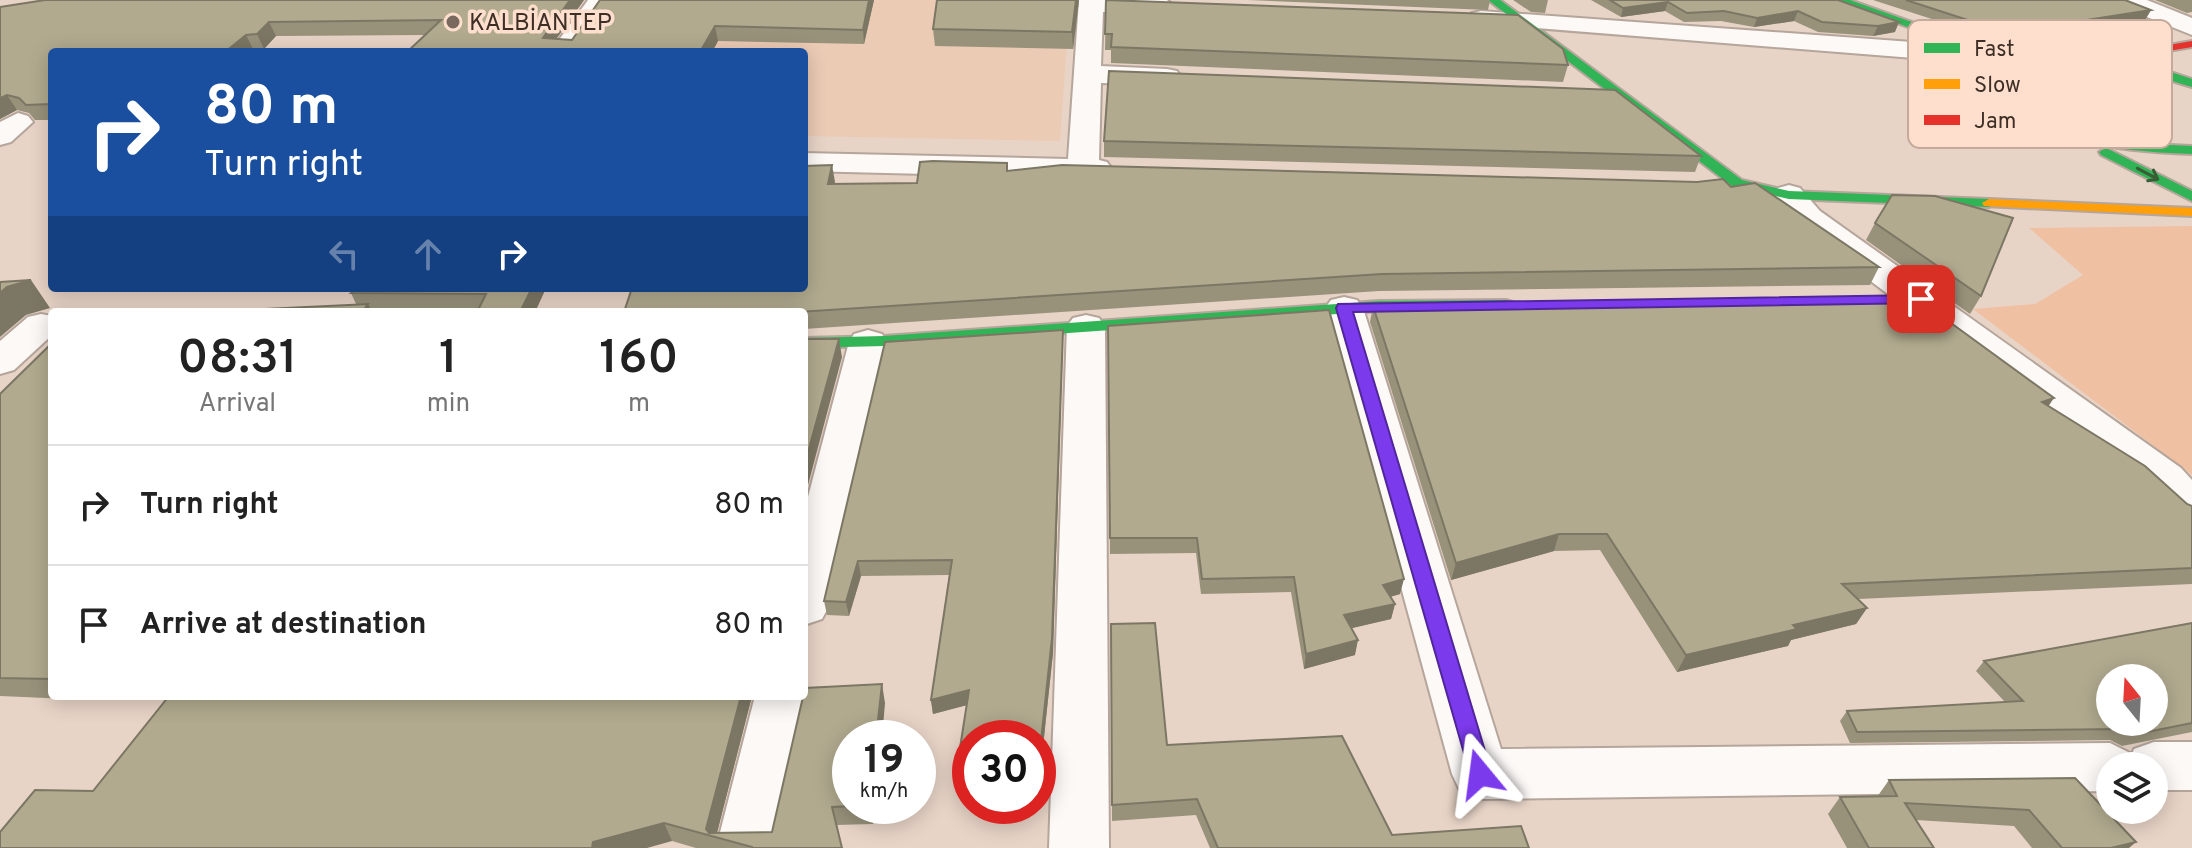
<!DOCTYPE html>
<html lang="en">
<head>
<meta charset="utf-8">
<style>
  :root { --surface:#fff; --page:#f6f6f6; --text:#222; --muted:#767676; --line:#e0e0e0 }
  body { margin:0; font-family:Overpass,sans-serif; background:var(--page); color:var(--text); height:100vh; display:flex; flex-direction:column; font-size:30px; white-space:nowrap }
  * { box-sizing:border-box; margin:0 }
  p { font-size:26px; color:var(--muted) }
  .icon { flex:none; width:44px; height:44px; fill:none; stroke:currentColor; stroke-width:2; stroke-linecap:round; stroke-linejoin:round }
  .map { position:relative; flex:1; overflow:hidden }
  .drawer { position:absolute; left:48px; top:308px; width:760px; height:392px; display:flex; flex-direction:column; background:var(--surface); border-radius:8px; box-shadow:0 4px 20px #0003 }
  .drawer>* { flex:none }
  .banner { position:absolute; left:48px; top:48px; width:760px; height:244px; border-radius:8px; box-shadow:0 4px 20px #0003; background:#1a4fa0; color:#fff; overflow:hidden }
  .needle { width:52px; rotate:342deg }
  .controls { position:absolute; left:2096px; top:664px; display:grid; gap:16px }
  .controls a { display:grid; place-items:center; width:72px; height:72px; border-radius:50%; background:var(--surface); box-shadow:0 4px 20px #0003; font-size:40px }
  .speed { position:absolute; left:832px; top:720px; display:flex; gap:16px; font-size:40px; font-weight:700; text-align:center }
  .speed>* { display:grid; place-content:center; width:104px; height:104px; border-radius:50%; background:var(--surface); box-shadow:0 4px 20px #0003; line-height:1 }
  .speed small { font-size:20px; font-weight:400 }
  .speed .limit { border:12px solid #d22; background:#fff; color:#111 }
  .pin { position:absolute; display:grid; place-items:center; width:68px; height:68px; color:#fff; margin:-34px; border-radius:16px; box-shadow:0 4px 12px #0006 }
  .me { position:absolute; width:88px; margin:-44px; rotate:344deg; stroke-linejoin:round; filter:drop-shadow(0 0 6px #0008) }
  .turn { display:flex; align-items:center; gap:28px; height:168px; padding:0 24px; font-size:36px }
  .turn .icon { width:104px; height:104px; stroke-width:2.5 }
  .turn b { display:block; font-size:56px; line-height:68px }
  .lanes { display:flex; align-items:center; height:76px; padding:0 24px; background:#0003; justify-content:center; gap:40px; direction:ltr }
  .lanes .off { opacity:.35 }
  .eta { display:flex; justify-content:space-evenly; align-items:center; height:136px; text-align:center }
  .eta b { font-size:48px; font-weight:600; line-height:56px }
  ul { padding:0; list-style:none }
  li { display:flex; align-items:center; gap:24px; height:120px; padding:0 24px; border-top:2px solid var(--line) }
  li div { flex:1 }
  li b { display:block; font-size:30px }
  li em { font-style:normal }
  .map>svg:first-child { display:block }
  .built { fill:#eccbb5 }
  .green { fill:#efc0a2 }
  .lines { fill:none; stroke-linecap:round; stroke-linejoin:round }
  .street-casing { stroke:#b5a59b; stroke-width:4 }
  .fast-casing { stroke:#b5a59b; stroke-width:4 }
  .slow-casing { stroke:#b5a59b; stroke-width:4 }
  .jam-casing { stroke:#b5a59b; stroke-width:4 }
  .street { fill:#fcf9f7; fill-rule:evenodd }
  .fast { fill:#30b455; fill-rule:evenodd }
  .slow { fill:#ff9f0a; fill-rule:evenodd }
  .jam { fill:#e5322d; fill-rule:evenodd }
  .wall { fill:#98927b }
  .shaded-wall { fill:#7c7764 }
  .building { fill:#b1aa8f; stroke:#7c7764; stroke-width:2; fill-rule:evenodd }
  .oneway { stroke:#395e36 }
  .route { fill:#7c3aed; stroke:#51269a; stroke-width:2 }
  .poi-dot { fill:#7a695e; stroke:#fedfcd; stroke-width:3 }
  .labels { text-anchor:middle; stroke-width:7; stroke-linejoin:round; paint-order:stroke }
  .far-poi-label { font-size:24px; fill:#3e2f26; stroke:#fedfcd; text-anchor:start }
  .key { fill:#fedfcd; stroke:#c4aa9b; stroke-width:2 }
  .key-label { font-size:22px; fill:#3e2f26 }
</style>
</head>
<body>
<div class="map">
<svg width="2192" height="848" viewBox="0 0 2192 848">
  <rect width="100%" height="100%" fill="#e8d4c7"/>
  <polygon class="built" points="678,0 1070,0 1060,141 804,136 804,52 592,52"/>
  <polygon class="green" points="2192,226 2192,475 1973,309 2035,304 2083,275 2029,228"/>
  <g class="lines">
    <g class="street-casing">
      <g id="street">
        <polygon points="588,0 612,0 576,52 550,52"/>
        <polygon points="1079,0 1167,0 1174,6 1162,13 1103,12 1101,66 1167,69 1177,71 1181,77 1177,83 1167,85 1101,83 1099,160 1107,162 1112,169 1107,176 1096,178 804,171 804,153 1068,159"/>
        <polygon points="2114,0 2147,0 2192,18 2192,35 2117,5"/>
        <polygon points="1481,11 1926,43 1935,45 1939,51 1935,57 1926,59 1472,23 1469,18 1472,13"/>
        <polygon points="18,113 28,116 33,122 11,142 0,145 0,122"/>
        <polygon points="1789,185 1800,188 1820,211 2181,468 2192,480 2192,523 2176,518 2149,490 1796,225 1773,195 1778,188"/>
        <polygon points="1344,297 1357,300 1363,308 1501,749 2110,743 2132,754 2134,749 2154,742 2192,742 2192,790 2154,790 2154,766 2110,766 2110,791 1480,799 1460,791 1452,774 1325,308 1331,300"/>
        <polygon points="41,314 52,316 52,335 14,370 0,374 0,341 28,317"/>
        <polygon points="1086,315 1099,318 1105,326 1109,848 1049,848 1067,326 1073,318"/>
        <polygon points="868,330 882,334 887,342 829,606 822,619 804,625 804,512 849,342 854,334"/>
        <polygon points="804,687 809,696 776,848 716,848 755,696 804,696"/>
      </g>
    </g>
    <g class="fast-casing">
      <g id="fast">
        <polygon points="1488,0 1500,0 1742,180 1789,191 1989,199 1996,203 1989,207 1789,199 1732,186"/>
        <path d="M 1835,0 L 1850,0 L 1962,40 L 2032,51 L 2088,51 L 2146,64 L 2192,79 L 2192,87 C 2122,67 2064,39 1993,72 C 2041,134 2118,143 2192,146 L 2192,154 C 2110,151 2031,142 1980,71 L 2005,58 L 2019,54 L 1956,45 Z"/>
        <polygon points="2106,148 2192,191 2192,201 2101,155 2099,152"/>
        <polygon points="1506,300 1512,302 1514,305 1512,308 1379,311 884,346 804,348 804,338 884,336 1379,301"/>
      </g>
    </g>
    <g class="slow-casing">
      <polygon id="slow" points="1989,199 2192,208 2192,216 1984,206 1982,203"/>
    </g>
    <g class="jam-casing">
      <polygon id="jam" points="2192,41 2192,47 2105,62 2099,59 2105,56"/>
    </g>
    <use href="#street" class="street"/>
    <use href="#fast" class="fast"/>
    <use href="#slow" class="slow"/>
    <use href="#jam" class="jam"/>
  </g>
  <g class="wall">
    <polygon points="45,0 584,0 556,39 572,40 874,0 864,44 718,41 712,52 407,52 425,35 276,36 264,49 52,52 52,120 35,120 29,113 17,110 0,119 0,7"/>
    <polygon points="937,0 1079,0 1073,49 935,46 933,29"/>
    <polygon points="1106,0 1568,65 1563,82 1111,63 1111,50 1105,50"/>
    <polygon points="1248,0 1490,0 1488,10"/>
    <polygon points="1513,0 1548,0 1545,13 1531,12"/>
    <polygon points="1591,0 1838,0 1895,32 1873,36 1818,32 1794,21 1754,27 1721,21 1684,22 1665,11 1621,17"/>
    <polygon points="1873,0 2125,0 2151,10 2145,20 2018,40 1975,33"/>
    <polygon points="2155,0 2192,0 2192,12 2187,13"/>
    <polygon points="1104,141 1701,156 1695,172 1104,157"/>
    <polygon points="1007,171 1731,187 1879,267 1870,285 1379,291 804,329 804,312 624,312 631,290 585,290 584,288 804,288 835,182 834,184 917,183"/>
    <polygon points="1875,223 1981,296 1970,314 1866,240"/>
    <polygon points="546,288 535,312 372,311 356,304 351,293"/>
    <polygon points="1373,306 2049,406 2187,504 2192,506 2192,584 1858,599 1867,608 1856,624 1791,640 1788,646 1677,672 1600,550 1554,551 1451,580 1370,322"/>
    <polygon points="1108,326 1400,594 1390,597 1395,604 1391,619 1351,628 1355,655 1304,669 1291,592 1201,594 1196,553 1110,554"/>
    <polygon points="885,342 1063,343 1053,653 1041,765 1038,765 1038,738 970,738 970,762 962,762 960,748 967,705 933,714 931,700 949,575 861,576 849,616 827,615 824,601"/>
    <polygon points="52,343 52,696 71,696 69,699 0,696 0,394"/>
    <polygon points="2192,623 2192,732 2122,746 2110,740 1850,743 1840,721 1847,711 2005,702 1976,671 1984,661"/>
    <polygon points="1111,624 1167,745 1392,835 1529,848 1210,848 1196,815 1112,821"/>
    <polygon points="169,696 752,696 717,832 772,832 885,703 850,806 875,806 873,824 836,825 842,848 696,848 672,841 93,791"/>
    <polygon points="2075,778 2129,848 2032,848 2014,826 1916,820 1934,848 1847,848 1828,814 1840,797 1877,797 1889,780"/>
  </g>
  <g class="shaded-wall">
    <polygon points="570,0 584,0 547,52 543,38"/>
    <polygon points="869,0 874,0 864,44 863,30"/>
    <polygon points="1076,0 1079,0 1073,49 1072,32"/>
    <polygon points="1668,2 1665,11 1621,17 1623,8"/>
    <polygon points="2151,10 2145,20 2018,40 2023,30"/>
    <polygon points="1798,11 1794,21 1754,27 1757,18"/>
    <polygon points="269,22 276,36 264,49 257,34"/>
    <polygon points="1899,22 1895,32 1873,36 1878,26"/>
    <polygon points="715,26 718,41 712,52 700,52"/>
    <polygon points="246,35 253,49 249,52 225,52"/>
    <polygon points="7,95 17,110 0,119 0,98"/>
    <polygon points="832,165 835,182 831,200 828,184"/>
    <polygon points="31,280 50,308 26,315 0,337 0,293 7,287"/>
    <polygon points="532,288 546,288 535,312 520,312"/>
    <polygon points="368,304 372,312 362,312"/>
    <polygon points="1063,330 1053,653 1041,765 1040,750"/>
    <polygon points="839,339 842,357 804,500 804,467"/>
    <polygon points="2054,398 2043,414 2042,402"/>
    <polygon points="1559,534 1554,551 1451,580 1456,563"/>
    <polygon points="858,561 861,576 849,616 846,602"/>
    <polygon points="1404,579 1400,594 1379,600 1383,585"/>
    <polygon points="1395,604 1391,619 1340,631 1344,615"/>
    <polygon points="1867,608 1856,624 1791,640 1788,646 1677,672 1686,655 1793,625"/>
    <polygon points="1358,640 1355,655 1304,669 1306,654"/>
    <polygon points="882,684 885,703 882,738 876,738"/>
    <polygon points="969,690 971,704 933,714 931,700"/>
    <polygon points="741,696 752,696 716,837 708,835 706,829"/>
    <polygon points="869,806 875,806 873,824"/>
    <polygon points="664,823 672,841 647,848 592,848 593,842"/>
    <polygon points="2136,842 2129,848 2111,848"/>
  </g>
  <g class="building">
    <polygon points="45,0 570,0 543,38 572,40 600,0 869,0 863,30 715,26 700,52 407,52 441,20 269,22 257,34 246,35 225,52 52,52 52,104 26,105 19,98 7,95 0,98 0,7"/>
    <polygon points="937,0 1076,0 1072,32 933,29"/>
    <polygon points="1106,0 1518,15 1563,49 1568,65 1111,47 1112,34 1105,34"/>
    <polygon points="1610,0 1838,0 1899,22 1878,26 1822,22 1798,11 1757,18 1724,11 1687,13 1668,2 1623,8"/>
    <polygon points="1906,0 2125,0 2151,10 2023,30 1980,24"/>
    <polygon points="1109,71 1615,90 1701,156 1104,141"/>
    <polygon points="933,161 1007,163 1007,171 1062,165 1697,182 1723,179 1731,187 1755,183 1879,267 1382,274 798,312 624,312 632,288 804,288 804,166 832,165 828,184 917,183 920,162"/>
    <polygon points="1892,195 1935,196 2013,218 1981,296 1875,223"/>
    <polygon points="31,280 7,287 0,293 0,282"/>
    <polygon points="356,288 532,288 520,312 477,312 486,294 351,293"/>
    <polygon points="1918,299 2054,398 2042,402 2145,466 2187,504 2192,506 2192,568 1842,584 1867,608 1793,625 1797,629 1686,655 1607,534 1559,534 1456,563 1373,306"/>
    <polygon points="368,304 362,312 200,312"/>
    <polygon points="1329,310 1404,579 1383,585 1395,604 1344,615 1358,640 1306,654 1294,577 1202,579 1197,538 1110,538 1108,326"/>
    <polygon points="1063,330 1052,638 1040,750 1038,750 1038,738 970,738 970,748 960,748 969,690 931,700 952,560 858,561 846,602 824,601 885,342"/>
    <polygon points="804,339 839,339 804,467"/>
    <polygon points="52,343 52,679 0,678 0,394"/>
    <polygon points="1155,623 1167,745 1342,736 1392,835 1521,826 1529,848 1218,848 1197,799 1112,805 1111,624"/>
    <path d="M 2192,623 L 2192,723 L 2132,735 L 2120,729 L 1857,732 L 1847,711 L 2023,701 L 1984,661 ZM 2110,678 L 2154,678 L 2154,722 L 2110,722 Z"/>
    <polygon points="882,684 876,738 850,738 850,806 855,806 832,807 842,848 752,848 752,847 664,823 593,842 592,848 0,848 0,832 35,790 93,791 169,696 741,696 706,829 709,833 772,832 805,688"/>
    <polygon points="2075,778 2136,842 2111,848 2062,848 2029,810 1905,803 1934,848 1869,848 1840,797 1897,796 1889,780"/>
  </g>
  <defs><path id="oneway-shaft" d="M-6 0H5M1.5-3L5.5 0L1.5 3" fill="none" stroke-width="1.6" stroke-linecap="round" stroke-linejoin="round" transform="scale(2)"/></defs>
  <use class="oneway" href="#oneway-shaft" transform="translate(2148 174) rotate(28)"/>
  <polygon class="route" points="1921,295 1926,296 1926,303 1353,312 1492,774 1489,781 1480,784 1472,781 1336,308 1338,304"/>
  <circle class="poi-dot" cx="453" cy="22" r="8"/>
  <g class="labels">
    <g class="far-poi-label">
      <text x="469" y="30">KALBİANTEP</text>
    </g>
  </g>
  <rect x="1908" y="20" width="264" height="128" rx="12" class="key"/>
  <rect x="1924" y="43" width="36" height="10" fill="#30b455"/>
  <rect x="1924" y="79" width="36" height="10" fill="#ff9f0a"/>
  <rect x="1924" y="115" width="36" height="10" fill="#e5322d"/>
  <g class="key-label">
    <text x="1974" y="56">Fast</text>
    <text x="1974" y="92">Slow</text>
    <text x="1974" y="128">Jam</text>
  </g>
</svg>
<div class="controls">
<a><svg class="needle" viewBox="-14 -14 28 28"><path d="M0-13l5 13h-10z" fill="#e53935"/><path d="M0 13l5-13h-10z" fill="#767676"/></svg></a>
<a><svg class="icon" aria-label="layers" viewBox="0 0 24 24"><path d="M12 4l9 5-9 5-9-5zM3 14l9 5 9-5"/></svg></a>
</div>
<div class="speed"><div>19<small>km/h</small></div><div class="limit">30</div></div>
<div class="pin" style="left:1921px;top:299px;background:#d93025"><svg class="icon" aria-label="arrive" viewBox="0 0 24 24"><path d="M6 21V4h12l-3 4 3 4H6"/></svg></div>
<svg class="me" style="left:1480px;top:774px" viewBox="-20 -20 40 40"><path d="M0-17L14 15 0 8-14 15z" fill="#7c3aed" stroke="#fff" stroke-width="4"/></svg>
<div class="banner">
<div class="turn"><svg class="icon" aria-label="right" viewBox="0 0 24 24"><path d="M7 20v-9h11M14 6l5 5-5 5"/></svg><div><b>80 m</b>Turn right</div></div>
<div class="lanes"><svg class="icon off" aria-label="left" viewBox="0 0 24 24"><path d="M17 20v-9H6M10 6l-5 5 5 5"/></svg><svg class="icon off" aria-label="ahead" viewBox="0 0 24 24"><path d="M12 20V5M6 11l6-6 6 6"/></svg><svg class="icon" aria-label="right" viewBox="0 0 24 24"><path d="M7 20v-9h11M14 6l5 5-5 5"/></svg></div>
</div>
<section class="drawer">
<div class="eta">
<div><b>08:31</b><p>Arrival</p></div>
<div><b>1</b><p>min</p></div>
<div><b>160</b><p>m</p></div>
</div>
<ul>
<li><svg class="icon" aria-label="right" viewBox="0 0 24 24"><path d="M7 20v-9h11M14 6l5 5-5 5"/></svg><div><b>Turn right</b></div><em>80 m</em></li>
<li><svg class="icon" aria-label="arrive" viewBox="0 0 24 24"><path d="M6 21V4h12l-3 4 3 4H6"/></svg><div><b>Arrive at destination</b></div><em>80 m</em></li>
</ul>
</section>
</div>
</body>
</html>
